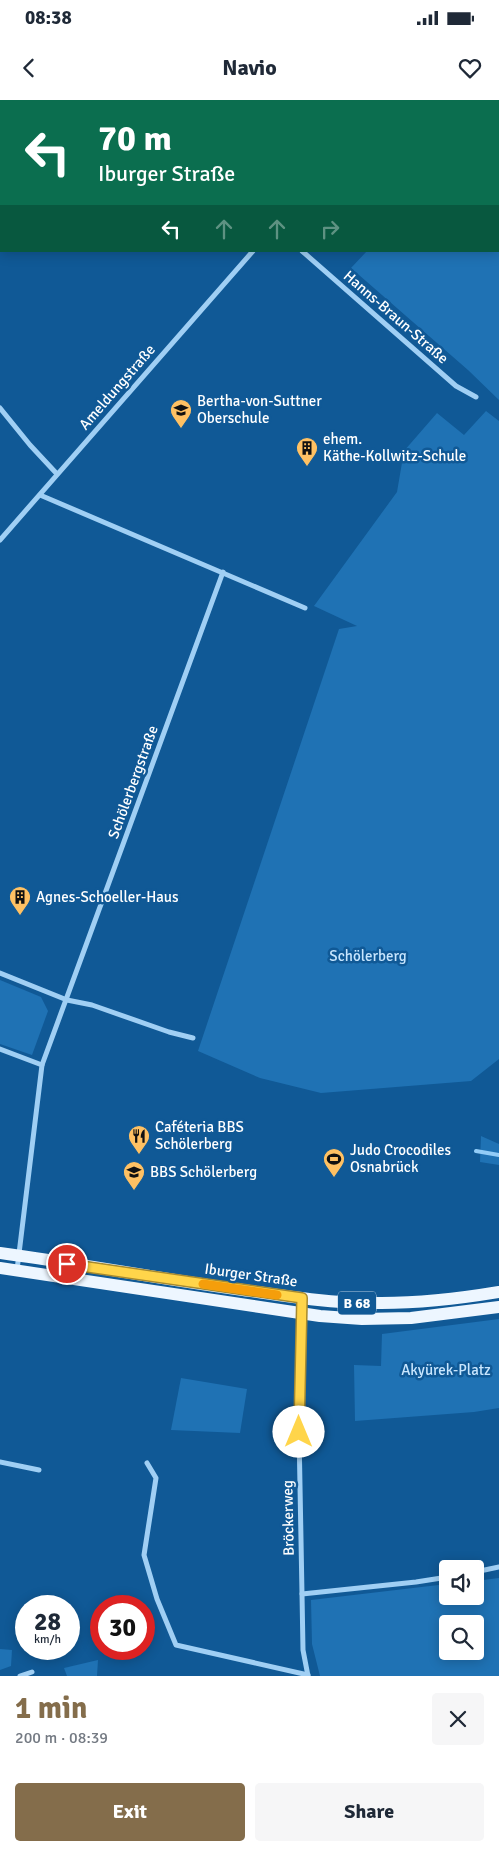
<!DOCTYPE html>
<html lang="en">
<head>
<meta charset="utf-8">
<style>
  :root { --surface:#fff; --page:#f6f6f7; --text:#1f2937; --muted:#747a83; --accent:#846d4b }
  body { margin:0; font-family:Signika,sans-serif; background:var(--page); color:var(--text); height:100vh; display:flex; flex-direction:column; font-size:19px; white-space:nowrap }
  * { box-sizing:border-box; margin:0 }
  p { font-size:16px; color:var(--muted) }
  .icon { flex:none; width:28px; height:28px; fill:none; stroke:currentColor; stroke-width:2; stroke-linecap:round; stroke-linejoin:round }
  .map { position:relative; height:1576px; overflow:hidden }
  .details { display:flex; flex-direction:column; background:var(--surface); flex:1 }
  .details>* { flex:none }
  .guide { position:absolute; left:0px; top:0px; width:500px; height:152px; box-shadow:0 2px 12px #0003; background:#0b6e4f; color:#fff; overflow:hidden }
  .buttons { position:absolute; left:439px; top:1460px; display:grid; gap:10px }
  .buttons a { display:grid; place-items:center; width:45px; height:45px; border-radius:5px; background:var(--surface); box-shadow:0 2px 12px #0003; font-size:25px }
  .speed { position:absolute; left:15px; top:1495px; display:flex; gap:10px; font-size:25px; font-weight:700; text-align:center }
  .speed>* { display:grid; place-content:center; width:65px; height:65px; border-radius:50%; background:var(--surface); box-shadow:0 2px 12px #0003; line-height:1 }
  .speed small { font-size:12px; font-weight:400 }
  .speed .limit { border:8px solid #d22; background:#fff; color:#111 }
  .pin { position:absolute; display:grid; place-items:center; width:42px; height:42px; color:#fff; margin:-21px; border:2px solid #fff; border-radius:50%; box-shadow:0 1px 5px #0007 }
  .me { position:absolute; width:55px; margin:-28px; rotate:0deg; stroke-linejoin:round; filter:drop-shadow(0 0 4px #0008) }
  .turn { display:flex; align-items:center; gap:18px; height:105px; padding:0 15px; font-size:22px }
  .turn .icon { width:65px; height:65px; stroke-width:2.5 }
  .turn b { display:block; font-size:35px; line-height:42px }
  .lanes { display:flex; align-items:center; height:48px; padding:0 15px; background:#0003; justify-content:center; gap:25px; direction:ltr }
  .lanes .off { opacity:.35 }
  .round { display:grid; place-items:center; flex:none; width:52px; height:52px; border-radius:5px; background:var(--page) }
  .summary { display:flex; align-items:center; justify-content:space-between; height:85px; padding:0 15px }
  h1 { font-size:30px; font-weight:700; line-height:38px; color:var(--accent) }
  .button { display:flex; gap:10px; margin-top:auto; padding:10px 15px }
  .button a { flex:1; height:58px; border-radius:5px; background:var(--accent); color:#fff; font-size:20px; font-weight:700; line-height:58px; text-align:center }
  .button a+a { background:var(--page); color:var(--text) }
  .status { display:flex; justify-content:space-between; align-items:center; height:35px; padding:0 25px; background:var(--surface); direction:ltr }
  .status svg { height:14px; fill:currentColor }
  header { display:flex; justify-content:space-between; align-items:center; height:65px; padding:0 15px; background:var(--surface); font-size:22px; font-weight:700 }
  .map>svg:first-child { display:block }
  .green { fill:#1f72b4; fill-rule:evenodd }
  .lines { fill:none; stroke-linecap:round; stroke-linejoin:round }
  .stream { stroke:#92ccf7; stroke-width:4 }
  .street { stroke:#a0cff4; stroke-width:5 }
  .primary { stroke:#edf6ff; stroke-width:12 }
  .route-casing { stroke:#a68a30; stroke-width:12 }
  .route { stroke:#ffd54a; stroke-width:9 }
  .slow { stroke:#f59e0b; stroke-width:9 }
  .labels { text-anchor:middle; stroke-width:5; stroke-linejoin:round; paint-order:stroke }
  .shield { fill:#105996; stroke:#b7cde0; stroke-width:1 }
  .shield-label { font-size:14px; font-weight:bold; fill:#fff }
  .street-label { font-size:15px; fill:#fff; stroke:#105996 }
  .poi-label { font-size:15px; fill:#fff; stroke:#105996; text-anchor:start }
  .park-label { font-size:15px; fill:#c8e6fe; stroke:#105996 }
</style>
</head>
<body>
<div class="status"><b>08:38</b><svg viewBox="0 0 49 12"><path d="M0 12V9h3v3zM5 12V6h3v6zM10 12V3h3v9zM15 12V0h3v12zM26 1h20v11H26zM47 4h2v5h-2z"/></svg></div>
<header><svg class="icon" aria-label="back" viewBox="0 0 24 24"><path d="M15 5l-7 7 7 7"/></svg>Navio<svg class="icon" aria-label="heart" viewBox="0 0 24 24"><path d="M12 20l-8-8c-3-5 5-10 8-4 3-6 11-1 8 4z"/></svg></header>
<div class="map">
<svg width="499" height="1576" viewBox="0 0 499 1576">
  <rect width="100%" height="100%" fill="#105996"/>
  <g class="green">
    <polygon points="499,5 499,300 468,270 351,168 367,151 499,151"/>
    <polygon points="486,311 499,321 499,959 471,981 321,993 260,978 198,951 339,529 357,526 314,506 397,392 404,351 437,313 464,335"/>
    <polygon points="0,880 41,897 48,911 32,955 0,944"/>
    <polygon points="481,1036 499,1044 499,1065 480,1062"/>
    <polygon points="499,1219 499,1308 474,1312 355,1321 354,1265 381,1266 382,1234"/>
    <polygon points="181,1278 247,1289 240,1333 171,1330"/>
    <path d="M 499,1478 L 499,1576 L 320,1576 L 312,1544 L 311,1500 L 447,1484 L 448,1496 L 475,1496 L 475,1481 ZM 448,1524 L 475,1524 L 475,1551 L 448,1551 Z"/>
    <polygon points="0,1549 12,1550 11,1566 0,1570"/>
    <polygon points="98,1560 97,1576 67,1576 64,1568"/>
  </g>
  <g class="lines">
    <polyline class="stream" points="476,1051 499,1055"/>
    <g class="street">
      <polyline points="168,0 171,1"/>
      <polyline points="382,1 383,0"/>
      <polyline points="0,70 1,72"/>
      <polyline points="302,151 456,286 476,297"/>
      <polyline points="0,308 30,345 57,374"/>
      <polyline points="40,395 305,508"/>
      <polyline points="0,440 253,151"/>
      <polyline points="0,873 67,900 92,905 169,932 193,938"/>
      <polyline points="0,949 42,965"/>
      <polyline points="17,1170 42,965 223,472"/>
      <polyline points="302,1200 299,1332 302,1494 303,1550 308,1576"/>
      <polyline points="0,1362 39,1370"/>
      <polyline points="147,1363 156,1378 144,1455 157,1499 176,1545 308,1575"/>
      <polyline points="475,1472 499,1467"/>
      <polyline points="302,1494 416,1482 448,1477"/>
      <polyline points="20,1576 32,1572"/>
    </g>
    <g class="primary">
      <path d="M 0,1153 C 81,1164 162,1179 243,1190 C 286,1196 328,1203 371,1203 C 413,1204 457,1199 499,1192"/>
      <polyline points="0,1168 320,1216 362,1219 411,1218 499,1207"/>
    </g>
  </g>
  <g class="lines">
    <g class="route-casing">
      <polyline id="route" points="67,1164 302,1198 299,1332"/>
    </g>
    <use href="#route" class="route"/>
    <polyline class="slow" points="203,1184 277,1195"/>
  </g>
  <defs>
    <g id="school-pin" transform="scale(1.125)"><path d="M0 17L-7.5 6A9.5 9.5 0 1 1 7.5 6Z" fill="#ffc163" stroke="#105996"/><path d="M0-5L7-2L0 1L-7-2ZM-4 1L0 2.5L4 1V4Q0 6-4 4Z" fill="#111"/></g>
    <g id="building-pin" transform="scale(1.125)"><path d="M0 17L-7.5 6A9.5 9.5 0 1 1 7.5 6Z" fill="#ffc163" stroke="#105996"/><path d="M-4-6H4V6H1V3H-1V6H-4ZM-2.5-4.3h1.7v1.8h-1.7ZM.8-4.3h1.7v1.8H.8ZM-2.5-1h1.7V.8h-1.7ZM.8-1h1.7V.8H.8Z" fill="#111"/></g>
    <g id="restaurant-pin" transform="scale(1.125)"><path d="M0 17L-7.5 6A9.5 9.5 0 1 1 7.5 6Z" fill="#ffc163" stroke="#105996"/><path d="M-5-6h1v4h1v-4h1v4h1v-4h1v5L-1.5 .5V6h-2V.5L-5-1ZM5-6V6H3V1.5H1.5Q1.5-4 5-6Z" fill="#111"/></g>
    <g id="stadium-pin" transform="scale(1.125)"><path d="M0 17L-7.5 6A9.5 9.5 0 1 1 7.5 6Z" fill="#ffc163" stroke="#105996"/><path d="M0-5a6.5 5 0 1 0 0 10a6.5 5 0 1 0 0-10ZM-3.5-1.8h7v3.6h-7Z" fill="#111"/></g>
  </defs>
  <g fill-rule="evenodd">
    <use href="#school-pin" x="181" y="310"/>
    <use href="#building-pin" x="307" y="348"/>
    <use href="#building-pin" x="20" y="797"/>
    <use href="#restaurant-pin" x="139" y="1036"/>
    <use href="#stadium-pin" x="334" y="1059"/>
    <use href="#school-pin" x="134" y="1072"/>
  </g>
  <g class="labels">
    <rect class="shield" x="338" y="1191.5" width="38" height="23" rx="4"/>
    <g class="shield-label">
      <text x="357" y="1208">B 68</text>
    </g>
    <g class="street-label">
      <text transform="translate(396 217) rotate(41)" y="5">Hanns-Braun-Straße</text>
      <text transform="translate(117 287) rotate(-49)" y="5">Ameldungstraße</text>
      <text transform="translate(133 682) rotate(-70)" y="5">Schölerbergstraße</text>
      <text transform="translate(251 1175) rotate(8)" y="5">Iburger Straße</text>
      <text transform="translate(288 1418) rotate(-91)" y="5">Bröckerweg</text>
    </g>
    <g class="poi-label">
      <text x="197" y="306">Bertha-von-Suttner<tspan x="197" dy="17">Oberschule</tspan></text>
      <text x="323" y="344">ehem.<tspan x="323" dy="17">Käthe-Kollwitz-Schule</tspan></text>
      <text x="36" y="802">Agnes-Schoeller-Haus</text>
      <text x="155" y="1032">Caféteria BBS<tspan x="155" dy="17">Schölerberg</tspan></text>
      <text x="350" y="1055">Judo Crocodiles<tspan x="350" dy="17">Osnabrück</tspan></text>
      <text x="150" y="1077">BBS Schölerberg</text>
    </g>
    <g class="park-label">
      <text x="368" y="861">Schölerberg</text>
      <text x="446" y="1275">Akyürek-Platz</text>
    </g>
  </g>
</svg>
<div class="buttons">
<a><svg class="icon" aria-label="sound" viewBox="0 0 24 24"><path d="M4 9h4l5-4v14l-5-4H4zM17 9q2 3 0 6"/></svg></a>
<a><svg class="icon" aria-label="search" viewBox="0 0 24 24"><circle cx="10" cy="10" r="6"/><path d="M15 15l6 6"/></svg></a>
</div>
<div class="speed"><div>28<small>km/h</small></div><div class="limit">30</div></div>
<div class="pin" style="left:67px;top:1164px;background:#d93025"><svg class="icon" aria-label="arrive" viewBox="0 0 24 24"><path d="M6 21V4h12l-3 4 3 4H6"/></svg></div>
<svg class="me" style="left:299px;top:1332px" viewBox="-20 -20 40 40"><circle r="19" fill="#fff"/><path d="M0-13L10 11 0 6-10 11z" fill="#ffd54a"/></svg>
<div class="guide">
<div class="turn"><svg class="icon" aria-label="left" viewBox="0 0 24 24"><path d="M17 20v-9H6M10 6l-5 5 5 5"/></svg><div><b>70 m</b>Iburger Straße</div></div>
<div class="lanes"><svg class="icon" aria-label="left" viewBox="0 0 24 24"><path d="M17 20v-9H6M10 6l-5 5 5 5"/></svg><svg class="icon off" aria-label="ahead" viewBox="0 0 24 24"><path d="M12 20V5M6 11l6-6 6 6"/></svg><svg class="icon off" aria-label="ahead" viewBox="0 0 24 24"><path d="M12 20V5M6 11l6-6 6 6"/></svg><svg class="icon off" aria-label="right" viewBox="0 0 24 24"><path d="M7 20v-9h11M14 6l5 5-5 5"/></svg></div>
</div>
</div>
<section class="details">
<div class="summary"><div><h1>1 min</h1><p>200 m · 08:39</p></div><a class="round"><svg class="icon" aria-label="close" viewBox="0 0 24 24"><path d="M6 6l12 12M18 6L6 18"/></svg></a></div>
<div class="button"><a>Exit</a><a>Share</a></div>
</section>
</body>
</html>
